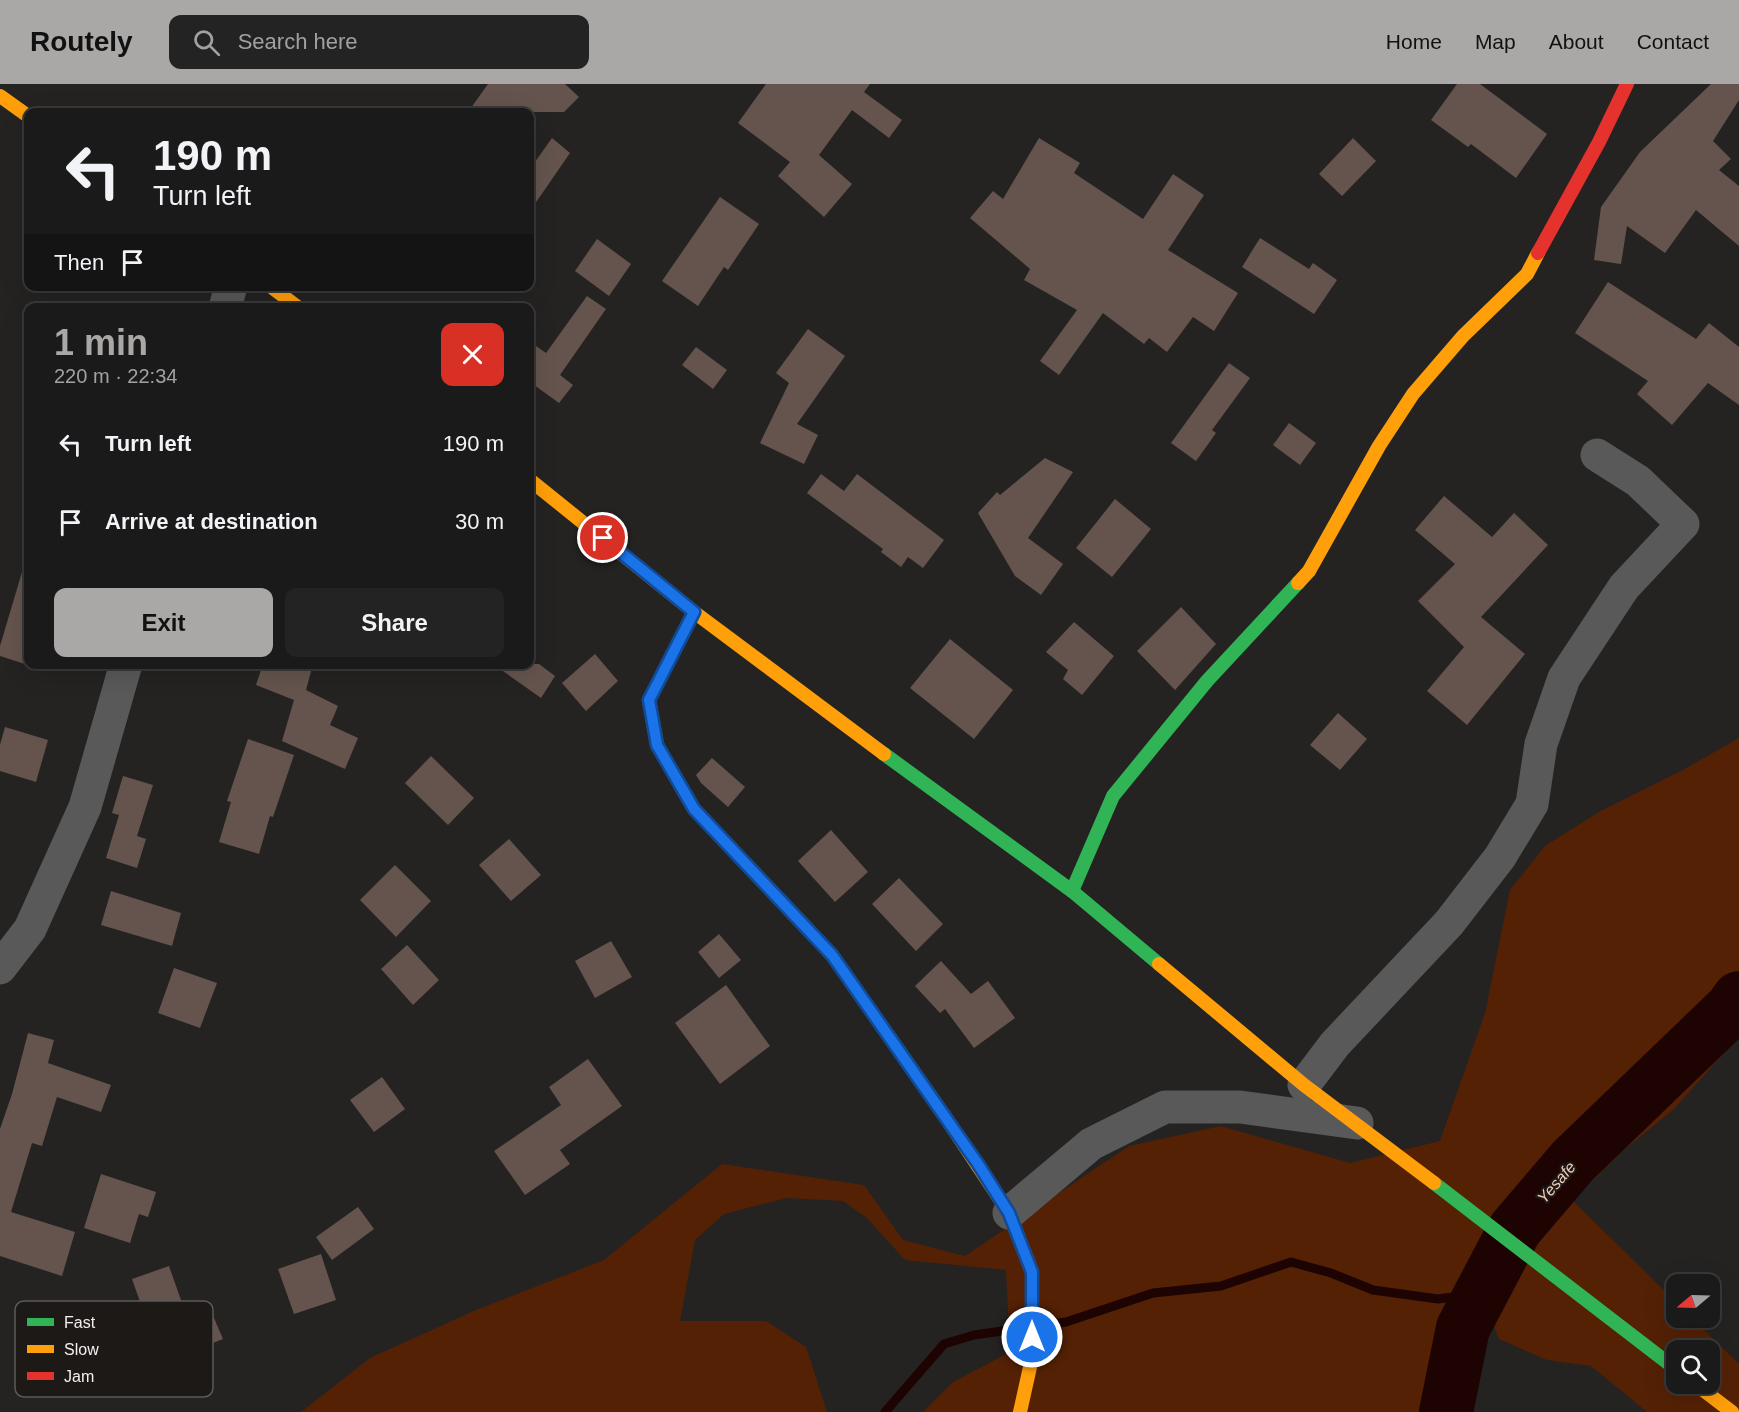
<!DOCTYPE html>
<html lang="en">
<head>
<meta charset="utf-8">
<style>
  :root { --surface:#1b1a1a; --page:#242323; --text:#f1f3f6; --muted:#a0a1a2; --line:#393839; --accent:#aaa8a7 }
  body { margin:0; font-family:Arial,sans-serif; background:var(--page); color:var(--text); height:100vh; display:flex; flex-direction:column; font-size:22px; white-space:nowrap }
  * { box-sizing:border-box; margin:0 }
  p { font-size:20px; color:var(--muted) }
  .icon { flex:none; width:33px; height:33px; fill:none; stroke:currentColor; stroke-width:2; stroke-linecap:round; stroke-linejoin:round }
  .map { position:relative; flex:1; overflow:hidden }
  .details { position:absolute; left:24px; top:219px; width:510px; height:366px; display:flex; flex-direction:column; background:var(--surface); border-radius:12px; box-shadow:0 6px 24px #0002,0 0 0 2px var(--line) }
  .details>* { flex:none }
  .banner { position:absolute; left:24px; top:24px; width:510px; height:183px; border-radius:12px; box-shadow:0 6px 24px #0002,0 0 0 2px var(--line); background:#1b1a1a; color:var(--text); overflow:hidden }
  .needle { width:39px; rotate:251deg }
  .buttons { position:absolute; left:1666px; top:1190px; display:grid; gap:12px }
  .buttons a { display:grid; place-items:center; width:54px; height:54px; border-radius:12px; background:var(--surface); box-shadow:0 6px 24px #0002,0 0 0 2px var(--line); font-size:30px }
  .pin { position:absolute; display:grid; place-items:center; width:51px; height:51px; color:#fff; margin:-26px; border:3px solid #fff; border-radius:50%; box-shadow:0 2px 6px #0007 }
  .me { position:absolute; width:66px; margin:-33px; rotate:0deg; stroke-linejoin:round; filter:drop-shadow(0 0 4px #0008) }
  .turn { display:flex; align-items:center; gap:21px; height:126px; padding:0 30px; font-size:27px }
  .turn .icon { width:78px; height:78px; stroke-width:2.5 }
  .turn b { display:block; font-size:42px; line-height:51px }
  .then { display:flex; align-items:center; height:57px; padding:0 30px; background:#0003; gap:12px; font-size:22px }
  .round { display:grid; place-items:center; flex:none; width:63px; height:63px; border-radius:12px; background:var(--page) }
  .head { display:flex; align-items:center; justify-content:space-between; height:102px; padding:0 30px }
  h1 { font-size:36px; font-weight:800; line-height:45px; color:var(--accent) }
  .primary-button { display:flex; gap:12px; margin-top:auto; padding:12px 30px }
  .primary-button a { flex:1; height:69px; border-radius:12px; background:var(--accent); color:#111; font-size:24px; font-weight:800; line-height:69px; text-align:center }
  .primary-button a+a { background:var(--page); color:var(--text) }
  ul { padding:0; list-style:none }
  li { display:flex; align-items:center; gap:18px; height:78px; padding:0 30px }
  li div { flex:1 }
  li b { display:block; font-size:22px }
  li em { font-style:normal }
  header { display:flex; align-items:center; gap:36px; box-sizing:border-box; height:84px; padding:0 30px; background:var(--accent); color:#111 }
  header strong { font-size:28px }
  nav { display:flex; gap:33px; margin-inline-start:auto; font-size:21px }
  .search { width:420px; height:54px; background:var(--page); display:flex; align-items:center; gap:15px; box-sizing:border-box; padding:0 21px; border-radius:12px; color:var(--muted); font-size:22px }
  .map>svg:first-child { display:block }
  .green { fill:#542105; fill-rule:evenodd }
  .lines { fill:none; stroke-linecap:round; stroke-linejoin:round }
  .stream { stroke:#1e0303; stroke-width:9 }
  .river { stroke:#1e0303; stroke-width:54 }
  .building { fill:#64544d }
  .street { stroke:#595959; stroke-width:33 }
  .fast { stroke:#30b455; stroke-width:14 }
  .slow { stroke:#ff9f0a; stroke-width:14 }
  .jam { stroke:#e5322d; stroke-width:14 }
  .route-casing { stroke:#114b97; stroke-width:15 }
  .route { stroke:#1a73e8; stroke-width:10 }
  .labels { text-anchor:middle; stroke-width:4.5; stroke-linejoin:round; paint-order:stroke }
  .water-label { font-size:16px; font-style:italic; fill:#f4cab7; stroke:#1c1917 }
  .key { fill:#1c1917; stroke:#5c5a58; stroke-width:1.5 }
  .key-label { font-size:16px; fill:#f2f0ef }
</style>
</head>
<body>
<header>
<strong>Routely</strong>
<div class="search"><svg class="icon" aria-label="search" viewBox="0 0 24 24"><circle cx="10" cy="10" r="6"/><path d="M15 15l6 6"/></svg>Search here</div>
<nav><a>Home</a><a>Map</a><a>About</a><a>Contact</a></nav>
</header>
<div class="map">
<svg width="1739" height="1328" viewBox="0 0 1739 1328">
  <rect width="100%" height="100%" fill="#242322"/>
  <path class="green" d="M 1739,654 L 1739,952 L 1674,1025 L 1625,1065 L 1572,1116 L 1677,1219 L 1677,1233 L 1691,1233 L 1739,1280 L 1739,1328 L 1647,1328 L 1591,1282 L 1547,1276 L 1499,1255 L 1481,1210 L 1463,1244 L 1446,1328 L 923,1328 L 953,1298 L 1010,1268 L 1006,1186 L 905,1176 L 867,1134 L 843,1117 L 787,1114 L 724,1130 L 695,1156 L 680,1237 L 766,1237 L 806,1263 L 827,1328 L 301,1328 L 370,1274 L 476,1226 L 604,1176 L 722,1080 L 864,1101 L 903,1156 L 965,1172 L 1129,1062 L 1221,1042 L 1350,1079 L 1440,1057 L 1485,929 L 1510,806 L 1545,762 L 1599,728 L 1681,687 ZM 1677,1266 L 1710,1266 L 1710,1299 L 1677,1299 Z"/>
  <g class="lines">
    <polyline class="stream" points="885,1328 944,1260 974,1251 1066,1238 1153,1209 1221,1202 1291,1178 1331,1189 1373,1206 1438,1215 1481,1209"/>
    <polyline class="river" points="1446,1328 1463,1244 1515,1145 1573,1077 1732,924 1739,914"/>
  </g>
  <g class="building">
    <polygon points="488,0 565,0 579,13 564,28 468,28"/>
    <polygon points="766,0 870,0 864,8 902,36 889,54 852,26 819,71 852,100 824,133 778,92 790,78 738,39"/>
    <polygon points="1457,0 1480,0 1547,50 1516,94 1471,60 1468,63 1431,36"/>
    <polygon points="1711,0 1739,0 1739,16 1713,57 1731,75 1719,86 1739,102 1739,162 1696,126 1665,169 1627,142 1621,180 1594,176 1601,123 1640,68"/>
    <polygon points="552,54 570,69 530,127 530,85"/>
    <polygon points="1039,54 1080,79 1074,89 1143,135 1173,90 1204,111 1168,166 1238,209 1214,247 1193,233 1167,268 1149,254 1144,260 1103,229 1059,291 1040,277 1077,226 1024,196 1030,185 970,134 993,107 1003,115"/>
    <polygon points="1353,54 1376,77 1342,112 1319,90"/>
    <polygon points="720,113 759,140 728,186 724,183 698,222 662,197"/>
    <polygon points="1260,154 1309,185 1313,179 1337,196 1314,230 1242,183"/>
    <polygon points="597,155 631,180 609,212 575,187"/>
    <polygon points="1608,198 1696,255 1709,239 1739,263 1739,321 1708,299 1672,341 1637,310 1648,297 1575,249"/>
    <polygon points="587,212 606,225 560,291 573,301 559,319 530,298 530,258 546,269"/>
    <polygon points="808,245 845,272 797,340 818,351 804,380 760,359 789,299 776,289"/>
    <polygon points="696,263 727,286 713,305 682,281"/>
    <polygon points="1229,279 1250,294 1212,346 1216,349 1196,377 1171,359"/>
    <polygon points="1289,339 1316,359 1300,381 1273,361"/>
    <polygon points="1045,374 1073,388 1028,454 1063,480 1041,511 1015,492 978,429 997,408 1000,411"/>
    <polygon points="821,390 844,407 857,390 944,456 923,484 908,473 901,483 881,468 883,465 807,409"/>
    <polygon points="1444,412 1492,453 1514,429 1548,461 1481,533 1525,570 1467,641 1427,607 1464,563 1418,517 1455,480 1415,446"/>
    <polygon points="1115,415 1151,445 1112,493 1076,464"/>
    <polygon points="22,488 28,489 28,581 0,572 0,562"/>
    <polygon points="1181,523 1216,560 1175,606 1137,567"/>
    <polygon points="1074,538 1114,572 1082,611 1063,595 1068,586 1046,568"/>
    <polygon points="950,555 1013,606 974,655 910,604"/>
    <polygon points="595,570 618,597 586,627 562,599"/>
    <polygon points="263,580 313,580 306,606 338,622 330,641 358,654 345,685 282,657 294,616 256,601"/>
    <polygon points="493,580 539,580 555,592 541,614"/>
    <polygon points="1338,629 1367,655 1340,686 1310,661"/>
    <polygon points="5,643 48,656 36,698 0,687 0,661"/>
    <polygon points="248,655 294,671 273,733 270,732 259,770 219,758 231,718 227,717"/>
    <polygon points="431,672 474,714 448,741 405,699"/>
    <polygon points="712,674 745,703 728,723 701,699 696,691"/>
    <polygon points="123,692 153,701 137,752 146,755 137,784 106,774 119,731 112,729"/>
    <polygon points="831,746 868,788 835,818 798,777"/>
    <polygon points="509,755 541,791 511,817 479,781"/>
    <polygon points="395,781 431,817 396,853 360,816"/>
    <polygon points="899,794 943,840 916,867 872,820"/>
    <polygon points="111,807 181,829 172,862 101,841"/>
    <polygon points="719,850 741,876 719,894 698,868"/>
    <polygon points="611,857 632,893 595,914 575,877"/>
    <polygon points="407,861 439,896 413,921 381,885"/>
    <polygon points="941,877 971,910 988,897 1015,934 974,964 945,925 940,929 915,902"/>
    <polygon points="174,884 217,899 200,944 158,929"/>
    <polygon points="726,901 770,962 720,1000 675,939"/>
    <polygon points="28,949 54,956 48,979 111,1001 101,1028 57,1013 42,1062 32,1059 11,1128 75,1148 62,1192 0,1172 0,1045 12,1010"/>
    <polygon points="588,975 622,1022 560,1066 570,1080 525,1111 494,1067 561,1021 549,1003"/>
    <polygon points="382,993 405,1025 374,1048 350,1016"/>
    <polygon points="101,1090 156,1108 148,1133 139,1130 130,1159 84,1144"/>
    <polygon points="358,1123 374,1145 332,1176 316,1153"/>
    <polygon points="321,1170 336,1216 294,1230 278,1185"/>
    <polygon points="169,1182 187,1233 150,1246 132,1195"/>
    <polygon points="214,1234 223,1255 195,1266 187,1245"/>
  </g>
  <g class="lines">
    <g class="street">
      <polyline points="225,224 231,202"/>
      <polyline points="0,884 30,845 85,723 126,580"/>
      <polyline points="1304,1001 1335,960 1449,839 1500,773 1532,720 1541,660 1564,594 1624,503 1683,440 1638,397 1597,371"/>
      <polyline points="1009,1129 1091,1060 1165,1023 1240,1023 1357,1039"/>
    </g>
    <g class="fast">
      <polyline points="694,528 649,616 657,661 694,725 832,871 944,1031"/>
      <polyline points="884,670 1072,807 1159,880"/>
      <polyline points="1072,807 1113,712 1207,597 1298,499"/>
      <polyline points="1434,1099 1677,1286"/>
    </g>
    <g class="slow">
      <polyline points="0,12 28,32"/>
      <polyline points="270,202 299,224"/>
      <polyline points="530,396 694,528 884,670"/>
      <polyline points="1298,499 1309,487 1379,362 1413,310 1463,252 1527,190 1538,169"/>
      <polyline points="1159,880 1304,1001 1434,1099"/>
      <polyline points="944,1031 1009,1129 1032,1188 1032,1274 1020,1328"/>
      <polyline points="1694,1299 1732,1328"/>
    </g>
    <polyline class="jam" points="1538,169 1599,58 1627,0"/>
  </g>
  <g class="lines">
    <g class="route-casing">
      <polyline id="route" points="603,454 694,528 649,616 657,661 694,725 832,871 978,1080 1009,1129 1032,1188 1032,1253"/>
    </g>
    <use href="#route" class="route"/>
  </g>
  <g class="labels">
    <g class="water-label">
      <text transform="translate(1556 1098) rotate(-49)" y="6">Yesafe</text>
    </g>
  </g>
  <rect x="15" y="1217" width="198" height="96" rx="9" class="key"/>
  <rect x="27" y="1234" width="27" height="8" fill="#30b455"/>
  <rect x="27" y="1261" width="27" height="8" fill="#ff9f0a"/>
  <rect x="27" y="1288" width="27" height="8" fill="#e5322d"/>
  <g class="key-label">
    <text x="64" y="1244">Fast</text>
    <text x="64" y="1271">Slow</text>
    <text x="64" y="1298">Jam</text>
  </g>
</svg>
<div class="buttons">
<a><svg class="needle" viewBox="-14 -14 28 28"><path d="M0-13l5 13h-10z" fill="#e53935"/><path d="M0 13l5-13h-10z" fill="#a0a1a2"/></svg></a>
<a><svg class="icon" aria-label="search" viewBox="0 0 24 24"><circle cx="10" cy="10" r="6"/><path d="M15 15l6 6"/></svg></a>
</div>
<div class="pin" style="left:603px;top:454px;background:#d93025"><svg class="icon" aria-label="arrive" viewBox="0 0 24 24"><path d="M6 21V4h12l-3 4 3 4H6"/></svg></div>
<svg class="me" style="left:1032px;top:1253px" viewBox="-20 -20 40 40"><circle r="17" fill="#1a73e8" stroke="#fff" stroke-width="3"/><path d="M0-11L8 9 0 5-8 9z" fill="#fff"/></svg>
<div class="banner">
<div class="turn"><svg class="icon" aria-label="left" viewBox="0 0 24 24"><path d="M17 20v-9H6M10 6l-5 5 5 5"/></svg><div><b>190 m</b>Turn left</div></div>
<div class="then">Then<svg class="icon" aria-label="arrive" viewBox="0 0 24 24"><path d="M6 21V4h12l-3 4 3 4H6"/></svg></div>
</div>
<section class="details">
<div class="head"><div><h1>1 min</h1><p>220 m · 22:34</p></div><a class="round" style="background:#d93025;color:#fff"><svg class="icon" aria-label="close" viewBox="0 0 24 24"><path d="M6 6l12 12M18 6L6 18"/></svg></a></div>
<ul>
<li><svg class="icon" aria-label="left" viewBox="0 0 24 24"><path d="M17 20v-9H6M10 6l-5 5 5 5"/></svg><div><b>Turn left</b></div><em>190 m</em></li>
<li><svg class="icon" aria-label="arrive" viewBox="0 0 24 24"><path d="M6 21V4h12l-3 4 3 4H6"/></svg><div><b>Arrive at destination</b></div><em>30 m</em></li>
</ul>
<div class="primary-button"><a>Exit</a><a>Share</a></div>
</section>
</div>
</body>
</html>
